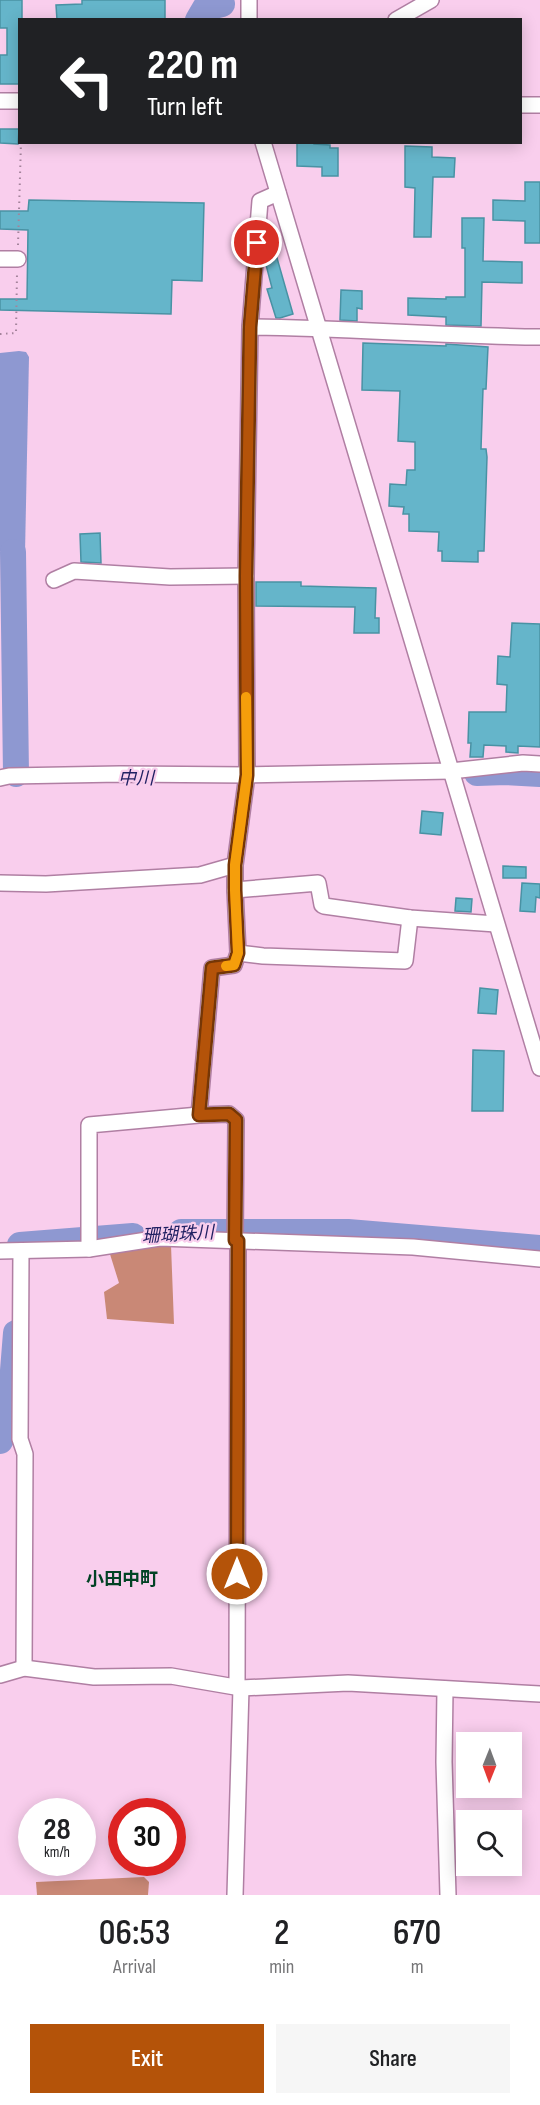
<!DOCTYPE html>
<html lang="en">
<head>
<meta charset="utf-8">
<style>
  :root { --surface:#fff; --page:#f6f6f6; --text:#202124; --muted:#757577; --accent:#b45309 }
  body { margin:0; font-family:"Sofia Sans Condensed","Noto Sans JP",sans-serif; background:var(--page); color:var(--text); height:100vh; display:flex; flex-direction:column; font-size:22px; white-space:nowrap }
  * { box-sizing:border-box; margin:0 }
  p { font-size:20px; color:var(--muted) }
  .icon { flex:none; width:33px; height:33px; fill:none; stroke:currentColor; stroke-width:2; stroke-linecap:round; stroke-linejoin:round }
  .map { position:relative; height:1895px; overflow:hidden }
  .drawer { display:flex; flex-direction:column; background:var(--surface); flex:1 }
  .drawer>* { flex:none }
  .guide { position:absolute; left:18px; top:18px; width:504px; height:126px; border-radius:0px; box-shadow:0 3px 15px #0003; background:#202124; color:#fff; overflow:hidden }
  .needle { width:39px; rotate:181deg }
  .buttons { position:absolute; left:456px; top:1732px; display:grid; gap:12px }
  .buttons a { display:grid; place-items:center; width:66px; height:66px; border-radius:0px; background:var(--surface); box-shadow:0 3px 15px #0003; font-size:30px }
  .speed { position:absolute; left:18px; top:1798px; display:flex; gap:12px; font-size:30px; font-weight:700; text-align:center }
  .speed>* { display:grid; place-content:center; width:78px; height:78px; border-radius:50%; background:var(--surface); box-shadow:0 3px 15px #0003; line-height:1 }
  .speed small { font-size:15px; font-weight:400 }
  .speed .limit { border:9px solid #d22; background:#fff; color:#111 }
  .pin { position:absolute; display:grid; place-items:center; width:51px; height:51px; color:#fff; margin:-26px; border:3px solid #fff; border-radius:50%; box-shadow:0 2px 6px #0007 }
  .me { position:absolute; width:66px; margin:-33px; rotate:0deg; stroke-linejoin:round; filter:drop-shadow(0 0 4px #0008) }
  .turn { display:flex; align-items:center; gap:21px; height:126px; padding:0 30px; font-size:27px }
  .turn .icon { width:78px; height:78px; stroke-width:2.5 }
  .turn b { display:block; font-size:42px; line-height:51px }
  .eta { display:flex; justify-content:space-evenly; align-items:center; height:102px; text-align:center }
  .eta b { font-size:36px; font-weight:600; line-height:42px }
  .button { display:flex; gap:12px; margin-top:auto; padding:12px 30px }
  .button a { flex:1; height:69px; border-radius:0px; background:var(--accent); color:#fff; font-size:24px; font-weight:600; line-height:69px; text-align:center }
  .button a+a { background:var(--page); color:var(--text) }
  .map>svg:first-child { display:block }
  .forest { fill:#c98876 }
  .water { fill:#8e98d1 }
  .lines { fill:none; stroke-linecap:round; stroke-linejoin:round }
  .river { stroke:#8e98d1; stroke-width:26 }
  .building { fill:#65b5ca; stroke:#4992a4; stroke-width:1.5 }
  .minor-casing { stroke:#b07fa3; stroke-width:18 }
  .path { stroke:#a4839b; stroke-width:2; stroke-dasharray:1.5 4.5; stroke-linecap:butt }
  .minor { stroke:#fff; stroke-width:15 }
  .route-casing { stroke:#753606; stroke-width:15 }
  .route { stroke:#b45309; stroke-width:10 }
  .slow { stroke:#f59e0b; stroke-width:10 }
  .labels { text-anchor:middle; stroke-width:4.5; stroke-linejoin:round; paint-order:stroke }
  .water-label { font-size:18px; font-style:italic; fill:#202062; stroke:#f9ceed }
  .neighbourhood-label { font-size:18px; font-weight:bold; fill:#024325; stroke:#f9ceed }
</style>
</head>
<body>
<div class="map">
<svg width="540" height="1895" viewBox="0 0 540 1895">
  <rect width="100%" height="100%" fill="#f9ceed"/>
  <g class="forest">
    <polygon points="152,1244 171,1245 174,1324 107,1319 104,1292 119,1283 109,1251"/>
    <polygon points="144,1877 149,1882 148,1895 37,1895 36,1882"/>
  </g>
  <polygon class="water" points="19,351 26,352 29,357 25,553 0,551 0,353"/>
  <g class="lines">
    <g class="river">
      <polyline points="198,20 205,8 222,4"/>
      <polyline points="13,552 16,774"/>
      <polyline points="477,773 506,772 540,774"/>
      <polyline points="181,1232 348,1232 540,1248"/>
      <polyline points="20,1245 133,1236"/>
      <polyline points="0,1441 12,1416 12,1383 16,1333"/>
    </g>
  </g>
  <g class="building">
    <polygon points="0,0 22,0 22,20 20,20 19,29 20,84 0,84 0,55 7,55 7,28 0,28"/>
    <polygon points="82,0 165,0 165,20 57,20 56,5 82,4"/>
    <polygon points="0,129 19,129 18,144 0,143"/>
    <polygon points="297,142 314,142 314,144 330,145 330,148 338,148 338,176 322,176 322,167 297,166"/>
    <polygon points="405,146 432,147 432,157 455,158 454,177 433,177 431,237 414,237 415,188 405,187"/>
    <polygon points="525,182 540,182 540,243 525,243 525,221 493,220 493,200 525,201"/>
    <polygon points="29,200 204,203 202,281 172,280 171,314 0,310 0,299 27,299 28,230 0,229 0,211 28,211"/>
    <polygon points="462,218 484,218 483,261 522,262 522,283 482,282 481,326 446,325 446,317 408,315 408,298 446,299 446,297 465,297 465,248 462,248"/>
    <polygon points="273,244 293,314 280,318 276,318 267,289 272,288 265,261 266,245"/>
    <polygon points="341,290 362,291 362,309 357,308 357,321 340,320"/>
    <polygon points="363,343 446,346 446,344 488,347 486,389 483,389 481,449 486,449 487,457 484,551 478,551 478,562 442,561 442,551 438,551 439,532 409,531 409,514 403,514 404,507 389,506 390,484 406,485 407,470 415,470 415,442 398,441 400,391 362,390"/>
    <polygon points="100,533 101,563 81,562 80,534"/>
    <polygon points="256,582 301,582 301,586 376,588 375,618 379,618 379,633 354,633 355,607 256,606"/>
    <polygon points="512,623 540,624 540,747 518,746 518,753 506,752 506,746 484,745 483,757 470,757 471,743 468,743 469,712 506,712 507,685 497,684 498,656 510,657"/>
    <polygon points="422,811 443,813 441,835 420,833"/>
    <polygon points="503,866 526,867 526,878 503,878"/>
    <polygon points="522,883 540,884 540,898 536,897 535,912 520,911"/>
    <polygon points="456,898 472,899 471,912 455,911"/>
    <polygon points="480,988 498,990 496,1014 478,1013"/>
    <polygon points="473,1050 504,1051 503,1111 472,1111"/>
  </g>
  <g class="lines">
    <g class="minor-casing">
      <g id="minor">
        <polyline points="249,20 249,0"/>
        <polyline points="396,20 431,0"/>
        <polyline points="0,101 20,101"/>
        <polyline points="520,105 540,105"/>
        <polyline points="263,142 540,1068"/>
        <polyline points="0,259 18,259"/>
        <polyline points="250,327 260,201 278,193"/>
        <polyline points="54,580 74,571 170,577 246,576"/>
        <polyline points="0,778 9,776 120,774 247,775 451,771 523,763 540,764"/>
        <polyline points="0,883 46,884 200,875 235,865"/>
        <polyline points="235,890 318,883 322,905 324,906 410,918 496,924"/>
        <polyline points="238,953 263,956 405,961 410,918"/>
        <path d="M 199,1115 L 212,968 L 234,965 L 238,953 L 235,890 L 235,865 L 247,775 L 246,576 L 250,327 C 346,328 443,336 540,337"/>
        <polyline points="89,1249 89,1125 199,1115 229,1114 236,1120 235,1240"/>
        <polyline points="0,1251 89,1249 160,1238 413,1247 540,1259"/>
        <polyline points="21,1251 20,1439 25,1454 24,1668"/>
        <polyline points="0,1675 24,1668 94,1677 171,1676 241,1688 348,1683 540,1694"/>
        <polyline points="237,1686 238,1241"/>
        <polyline points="445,1689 444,1762 448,1895"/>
        <polyline points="235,1895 241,1688"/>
      </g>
    </g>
    <g class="path">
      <polyline points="18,245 21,142"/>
      <polyline points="0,334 16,333 17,274"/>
    </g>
    <use href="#minor" class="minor"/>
  </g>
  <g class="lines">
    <g class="route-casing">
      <polyline id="route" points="237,1574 238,1241 235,1240 236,1120 229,1114 199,1115 212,968 234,965 238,953 235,890 235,865 247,775 246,576 250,327 257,243"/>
    </g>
    <use href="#route" class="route"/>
    <polyline class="slow" points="226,966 234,965 238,953 235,890 235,865 247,775 246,697"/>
  </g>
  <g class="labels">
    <g class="water-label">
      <text x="136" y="784">中川</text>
      <text transform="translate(178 1234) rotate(-3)" y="6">珊瑚珠川</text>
    </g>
    <g class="neighbourhood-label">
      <text x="122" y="1585">小田中町</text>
    </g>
  </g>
</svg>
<div class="buttons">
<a><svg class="needle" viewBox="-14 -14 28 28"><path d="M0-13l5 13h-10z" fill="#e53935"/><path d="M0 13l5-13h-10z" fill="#757577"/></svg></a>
<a><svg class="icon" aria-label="search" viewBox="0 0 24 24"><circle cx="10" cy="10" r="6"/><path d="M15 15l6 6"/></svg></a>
</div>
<div class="speed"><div>28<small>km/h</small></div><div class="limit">30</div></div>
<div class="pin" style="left:257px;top:243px;background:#d93025"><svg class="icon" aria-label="arrive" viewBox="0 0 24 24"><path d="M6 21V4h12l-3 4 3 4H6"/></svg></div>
<svg class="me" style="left:237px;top:1574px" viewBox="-20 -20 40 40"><circle r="17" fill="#b45309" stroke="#fff" stroke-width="3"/><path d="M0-11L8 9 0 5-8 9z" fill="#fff"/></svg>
<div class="guide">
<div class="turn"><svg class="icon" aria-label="left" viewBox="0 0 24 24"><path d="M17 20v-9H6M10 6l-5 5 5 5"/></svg><div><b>220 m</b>Turn left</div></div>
</div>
</div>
<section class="drawer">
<div class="eta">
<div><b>06:53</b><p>Arrival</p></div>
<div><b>2</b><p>min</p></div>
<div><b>670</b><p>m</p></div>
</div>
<div class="button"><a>Exit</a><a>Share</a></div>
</section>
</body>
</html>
